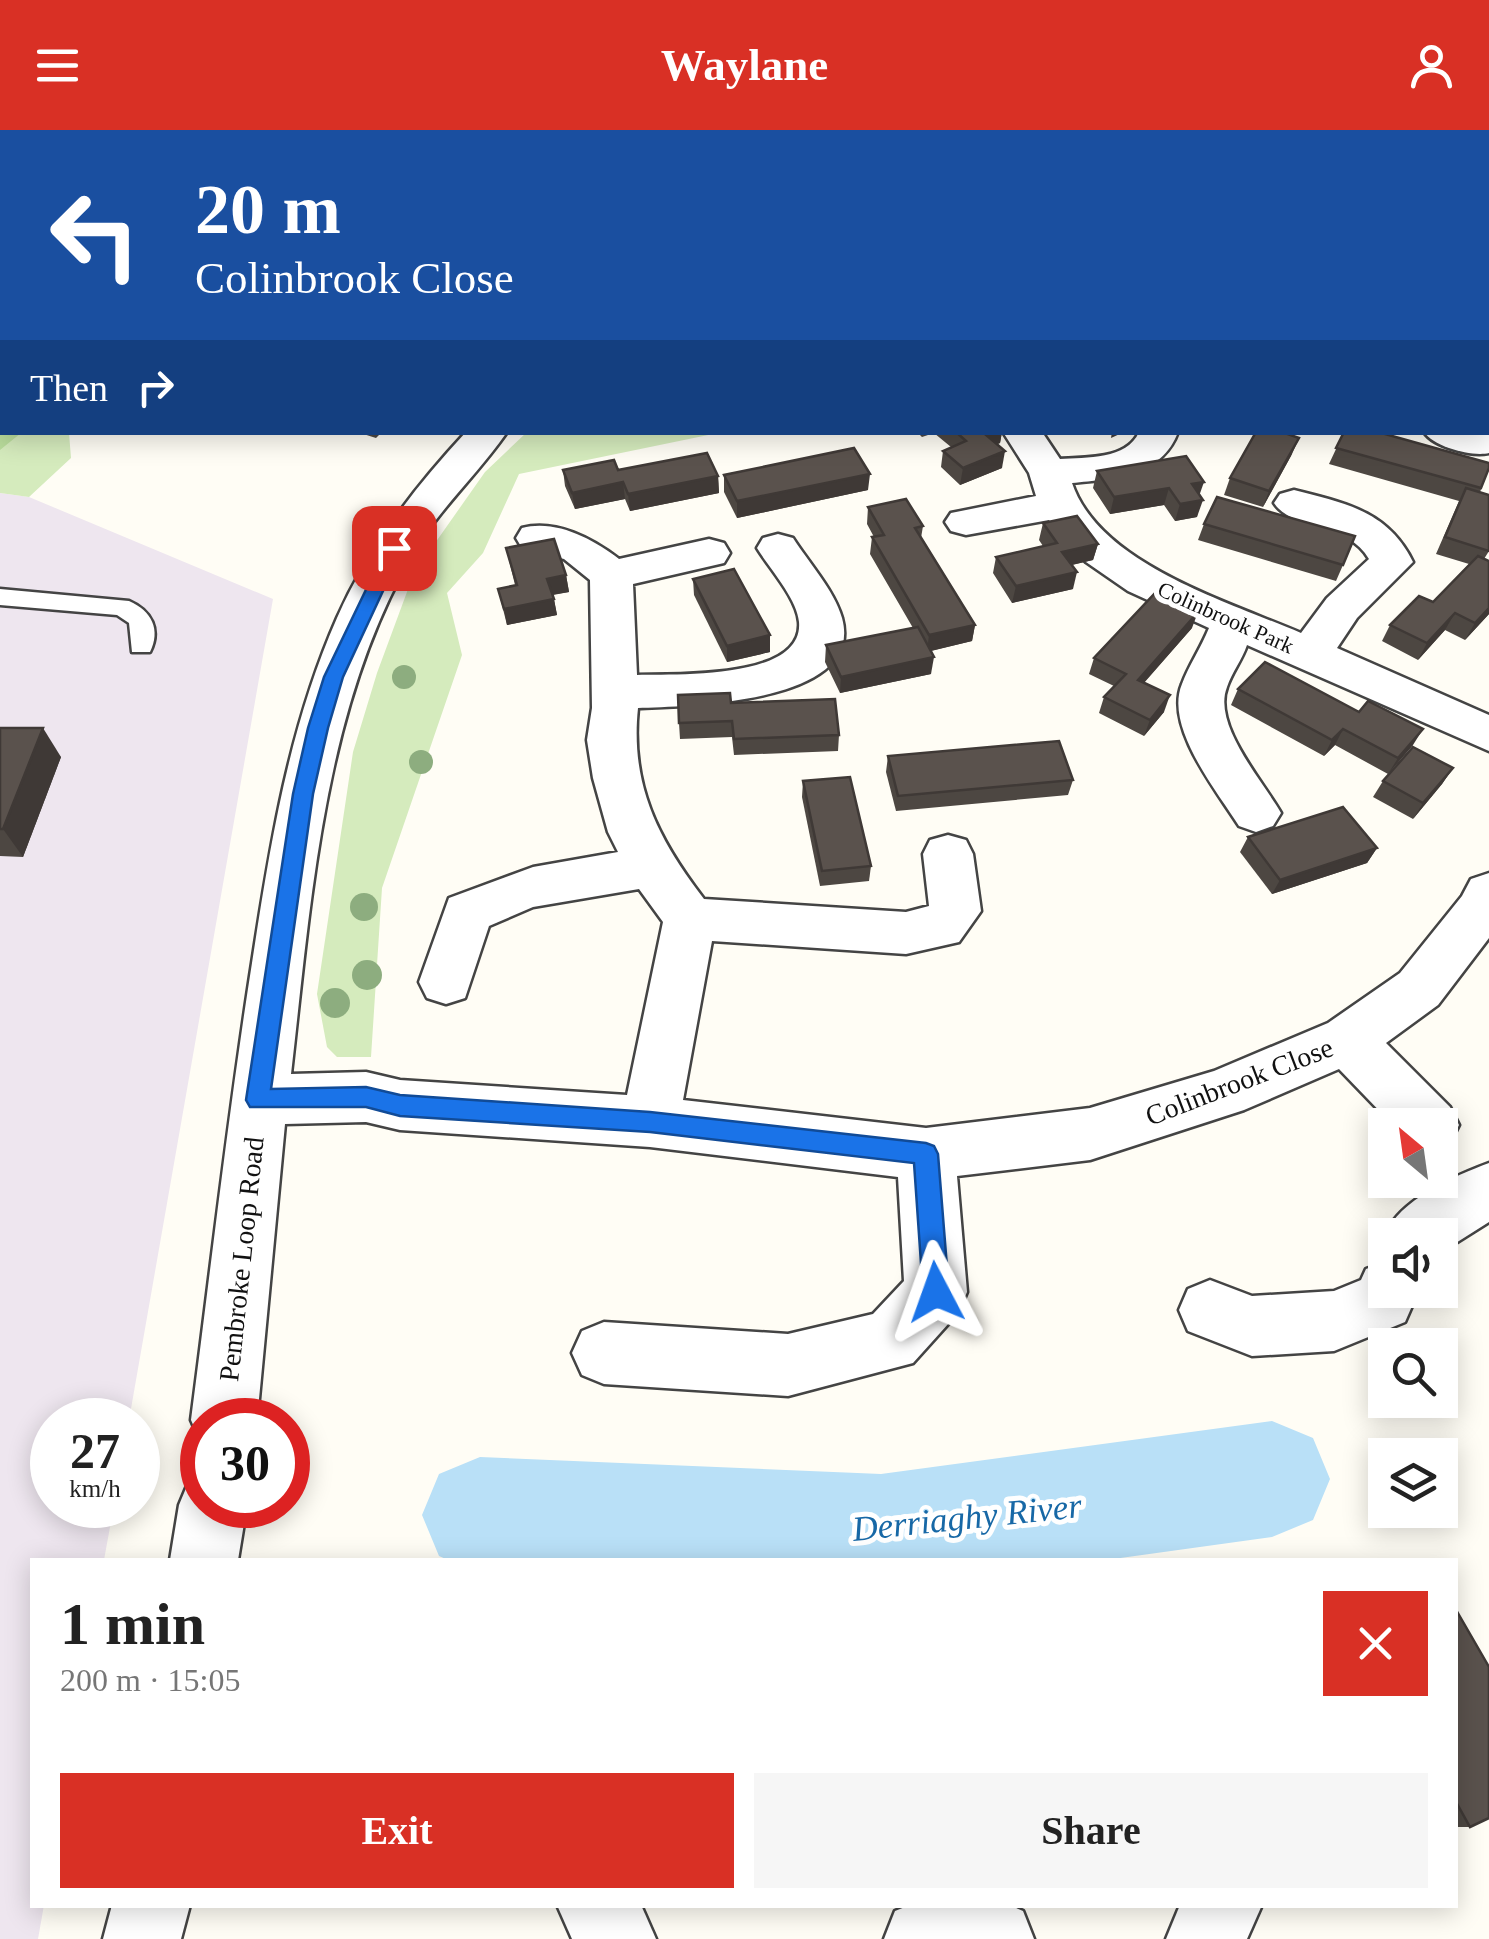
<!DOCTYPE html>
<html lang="en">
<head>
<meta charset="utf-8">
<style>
  :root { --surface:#fff; --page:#f6f6f6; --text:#222; --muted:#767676; --accent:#d93025 }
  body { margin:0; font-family:Georgia,serif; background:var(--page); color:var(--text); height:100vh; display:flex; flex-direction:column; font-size:38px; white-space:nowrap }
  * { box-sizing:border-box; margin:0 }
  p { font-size:32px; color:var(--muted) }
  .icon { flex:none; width:55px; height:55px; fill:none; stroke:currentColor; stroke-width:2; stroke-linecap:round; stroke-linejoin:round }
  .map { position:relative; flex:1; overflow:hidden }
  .details { position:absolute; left:30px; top:1428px; width:1428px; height:350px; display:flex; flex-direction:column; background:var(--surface); border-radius:0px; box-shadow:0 5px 25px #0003 }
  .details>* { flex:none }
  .guide { position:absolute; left:0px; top:0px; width:1490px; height:305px; box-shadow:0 5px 25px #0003; background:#1a4fa0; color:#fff; overflow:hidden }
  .needle { width:65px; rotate:331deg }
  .controls { position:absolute; left:1368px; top:978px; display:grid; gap:20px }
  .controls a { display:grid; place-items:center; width:90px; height:90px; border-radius:0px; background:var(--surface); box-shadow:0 5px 25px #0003; font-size:50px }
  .speed { position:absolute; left:30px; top:1268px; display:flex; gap:20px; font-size:50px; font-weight:700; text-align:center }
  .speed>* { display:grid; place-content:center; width:130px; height:130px; border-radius:50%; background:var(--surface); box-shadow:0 5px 25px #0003; line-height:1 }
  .speed small { font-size:25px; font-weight:400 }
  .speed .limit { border:15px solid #d22; background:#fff; color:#111 }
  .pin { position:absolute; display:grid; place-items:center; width:85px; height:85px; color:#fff; margin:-42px; border-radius:20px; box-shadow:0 5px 15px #0006 }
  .me { position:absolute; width:110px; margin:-55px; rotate:356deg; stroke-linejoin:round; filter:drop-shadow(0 0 8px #0008) }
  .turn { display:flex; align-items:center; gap:35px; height:210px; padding:0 30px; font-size:45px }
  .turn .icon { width:130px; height:130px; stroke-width:2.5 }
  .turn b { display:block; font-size:70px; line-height:85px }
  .then { display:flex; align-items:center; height:95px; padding:0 30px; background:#0003; gap:20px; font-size:38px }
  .round { display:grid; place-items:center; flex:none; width:105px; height:105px; border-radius:0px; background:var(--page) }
  .head { display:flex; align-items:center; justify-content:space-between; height:170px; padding:0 30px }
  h1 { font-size:60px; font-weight:800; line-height:75px }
  .action { display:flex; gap:20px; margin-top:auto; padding:20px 30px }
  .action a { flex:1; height:115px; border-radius:0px; background:var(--accent); color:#fff; font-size:40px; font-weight:800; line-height:115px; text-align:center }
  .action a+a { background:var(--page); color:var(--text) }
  header { display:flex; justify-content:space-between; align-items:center; height:130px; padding:0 30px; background:var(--accent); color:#fff; font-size:45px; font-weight:800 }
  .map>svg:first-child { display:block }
  .industrial { fill:#eee6ef }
  .green { fill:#d5ebbd }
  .forest { fill:#b9dc9c }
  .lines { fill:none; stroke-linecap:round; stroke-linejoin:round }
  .river { fill:#b9e0f7; fill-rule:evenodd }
  .lane-casing { stroke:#444; stroke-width:5 }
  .street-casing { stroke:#444; stroke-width:5 }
  .lane { fill:#fff; fill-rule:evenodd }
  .street { fill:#fff; fill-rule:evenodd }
  .tree { fill:#8dad7f }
  .wall { fill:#4d4742 }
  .shaded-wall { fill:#3f3936 }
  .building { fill:#5a524d; stroke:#3f3936; stroke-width:2.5 }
  .route { fill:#1a73e8; stroke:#114b97; stroke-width:2.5 }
  .labels { text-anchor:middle; stroke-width:10; stroke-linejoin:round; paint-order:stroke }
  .far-street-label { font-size:22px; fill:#111; stroke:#fff }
  .street-label { font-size:28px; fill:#111; stroke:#fff }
  .near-water-label { font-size:35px; font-style:italic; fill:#1768a6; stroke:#fff }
</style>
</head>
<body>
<header><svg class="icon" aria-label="menu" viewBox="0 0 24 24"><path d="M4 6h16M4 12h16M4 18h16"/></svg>Waylane<svg class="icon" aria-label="person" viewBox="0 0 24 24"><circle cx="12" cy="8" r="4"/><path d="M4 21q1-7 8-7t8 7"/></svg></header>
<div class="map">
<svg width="1489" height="1809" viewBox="0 0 1489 1809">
  <rect width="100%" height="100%" fill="#fffdf5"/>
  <polygon class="industrial" points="0,363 29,367 273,469 129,1290 52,1290 52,1375 114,1375 104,1430 32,1430 32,1775 44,1775 38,1809 0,1809"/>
  <g class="green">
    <polygon points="0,0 388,0 2,2 2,302 69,303 71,328 29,367 0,363"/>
    <polygon points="526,303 718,303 519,344 483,423 447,463 462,525 382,758 371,927 337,927 327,917 317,864 353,622 377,543 414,443 485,342"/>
  </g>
  <polygon class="forest" points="0,0 386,0 2,2 2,302 21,303 0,320"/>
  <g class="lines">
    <polygon class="river" points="1272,1291 1313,1308 1330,1349 1313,1390 1272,1407 1106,1430 448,1430 439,1426 422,1385 439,1344 480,1327 881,1344"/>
    <g class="lane-casing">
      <path id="lane" d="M 0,459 L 129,471 C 152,481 161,500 150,522 L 132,522 L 129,493 L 117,485 L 0,475 Z"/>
    </g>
    <g class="street-casing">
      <g id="street">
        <polygon points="994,0 1026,0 1027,2 996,2"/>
        <polygon points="1387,0 1419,0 1420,2 1389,2"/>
        <rect x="1488" y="56" width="1" height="20"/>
        <rect x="1488" y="249" width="1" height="22"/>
        <path d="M 466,302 L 507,302 C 478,344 440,378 414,422 C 323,576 311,771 291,944 L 366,942 L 400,950 L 627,965 L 663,792 L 639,759 L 533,777 L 489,796 L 465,868 L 446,874 L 427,868 L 419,852 L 449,768 L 533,737 L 618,722 L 608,702 L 593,648 L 587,610 L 592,578 L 590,450 L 564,429 L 522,418 L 516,408 L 522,398 C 556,389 593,409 619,429 L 709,409 L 724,413 L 730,423 L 724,433 L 633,454 L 637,545 C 674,544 804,550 799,492 C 797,468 769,438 757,418 L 763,408 L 778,404 L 793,408 C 809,433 834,460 842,488 C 866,574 686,576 638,578 C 630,655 658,709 704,769 L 906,782 L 929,776 L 923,724 L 930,710 L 948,705 L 966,710 L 973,724 L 981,781 L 959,812 L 906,824 L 712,811 L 683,970 L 926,998 L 1090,978 L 1214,941 L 1328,893 L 1400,843 L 1462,766 L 1471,749 L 1489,743 L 1489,808 L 1438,875 L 1386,913 L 1450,977 L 1459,995 L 1450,1013 L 1440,1017 L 1440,995 L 1393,995 L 1339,939 L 1244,980 L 1090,1030 L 957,1046 L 967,1162 L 958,1183 L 913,1233 L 788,1266 L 604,1254 L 582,1245 L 572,1223 L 582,1201 L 604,1192 L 788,1204 L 873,1184 L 904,1151 L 898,1047 L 650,1017 L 400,1000 L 366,992 L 285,994 L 257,1290 L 202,1290 L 201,1313 L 191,1290 C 211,1137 228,985 252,833 C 270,715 289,597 337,488 C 368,418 414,358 466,302 Z"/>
        <path d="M 1003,302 L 1042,302 L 1060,329 C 1086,327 1127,330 1139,302 L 1178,302 C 1162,346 1114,349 1072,353 C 1099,434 1229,472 1301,503 L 1327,468 L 1369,429 C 1347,391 1292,401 1274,373 L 1280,364 L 1294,360 C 1345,373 1388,381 1413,432 L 1357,488 L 1337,518 L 1489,585 L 1489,621 L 1247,515 C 1242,530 1232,542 1227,557 C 1212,595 1263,651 1281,683 L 1273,696 L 1256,702 L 1239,696 C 1217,661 1164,597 1182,554 C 1189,535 1201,518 1209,498 L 1128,461 L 1086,432 L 1049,390 L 966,405 L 951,401 L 945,392 L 951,383 L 1036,366 L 1029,343 Z"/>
        <path d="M 1424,302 L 1489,303 L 1489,323 C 1472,327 1434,317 1424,302 Z"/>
        <path d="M 1489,1033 L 1489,1092 L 1440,1123 L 1440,1105 L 1385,1105 C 1399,1070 1454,1046 1489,1033 Z"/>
        <polygon points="1385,1132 1385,1160 1419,1160 1405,1192 1334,1221 1252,1226 1188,1201 1179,1180 1188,1159 1210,1150 1252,1166 1334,1161 1361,1150 1366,1139"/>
        <polygon points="202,1346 202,1375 247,1375 238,1430 170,1430 179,1375 189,1351"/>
        <polygon points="112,1775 190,1775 181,1809 103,1809"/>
        <polygon points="557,1775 641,1775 656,1809 572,1809"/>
        <polygon points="910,1775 1009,1775 1023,1781 1034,1809 884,1809 895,1781"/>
        <polygon points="1180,1775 1262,1775 1247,1809 1166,1809"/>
      </g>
    </g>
    <use href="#lane" class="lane"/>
    <use href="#street" class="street"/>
  </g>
  <g class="tree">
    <circle cx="404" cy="547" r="12"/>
    <circle cx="421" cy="632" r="12"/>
    <circle cx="364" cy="777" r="14"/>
    <circle cx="367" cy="845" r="15"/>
    <circle cx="335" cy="873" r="15"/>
  </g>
  <g class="wall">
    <polygon points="1488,108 1489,108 1489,147 1488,145"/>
    <polygon points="357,302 382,302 376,308"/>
    <polygon points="917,302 1002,302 1000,313 997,314 1002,338 960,355 941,337 943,321 951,317 934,303 922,307"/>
    <polygon points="1344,302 1489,338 1480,362 1489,421 1484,429 1489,431 1489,484 1465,510 1445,500 1418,530 1382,511 1390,495 1433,472 1469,434 1436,424 1459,371 1329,334"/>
    <polygon points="1292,324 1263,377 1224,365 1230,348"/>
    <polygon points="563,340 618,340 718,346 719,363 630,381 625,369 575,379 565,356"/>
    <polygon points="1097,341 1200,366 1197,387 1175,391 1164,375 1110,384 1093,358"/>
    <polygon points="724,345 868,360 737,388 724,362"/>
    <polygon points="868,377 923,396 921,408 975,495 972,511 930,521 931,544 840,563 825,532 826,515 913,498 870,424 872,407 874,407 867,394"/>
    <polygon points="1043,393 1098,414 1093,430 1072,435 1073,459 1012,473 993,443 996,427 1043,416 1039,410"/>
    <polygon points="1204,394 1343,435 1336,451 1198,410"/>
    <polygon points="506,418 566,445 569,462 553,465 557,485 507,495 498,459 515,455"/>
    <polygon points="693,449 770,522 727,532 694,465"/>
    <polygon points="1192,498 1144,553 1164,582 1144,606 1099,583 1104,567 1114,556 1089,544 1094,528"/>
    <polygon points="1238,559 1359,582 1413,615 1388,644 1335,615 1324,626 1231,575"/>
    <polygon points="731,573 839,605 838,621 734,625 732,607 680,609 679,593"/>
    <polygon points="0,598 61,627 23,727 0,726"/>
    <polygon points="888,626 1073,650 1068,665 896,681 886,642"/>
    <polygon points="1453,638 1442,654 1413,689 1373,667 1383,651"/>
    <polygon points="803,651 871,736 869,751 820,756 802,667"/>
    <polygon points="1248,707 1377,718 1367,733 1272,764 1240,722"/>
    <polygon points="1455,1478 1470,1697 1455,1697"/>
  </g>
  <g class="shaded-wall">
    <polygon points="988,302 1002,302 1000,313 982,321 985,304"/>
    <polygon points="1112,302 1124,302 1111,308"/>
    <polygon points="1299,308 1292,324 1263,377 1269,361"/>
    <polygon points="1005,321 1002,338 960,355 963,338"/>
    <polygon points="870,344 868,360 737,388 737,371"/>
    <polygon points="718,346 719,363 630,381 628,364"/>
    <polygon points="623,352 625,369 575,379 572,363"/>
    <polygon points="1204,352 1198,369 1192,354"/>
    <polygon points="1169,358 1164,375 1110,384 1114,367"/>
    <polygon points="1203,370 1197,387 1175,391 1180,374"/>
    <polygon points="1098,414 1093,430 1058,438 1062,422"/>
    <polygon points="1077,442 1073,459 1012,473 1016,456"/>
    <polygon points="566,445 569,462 550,465 547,449"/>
    <polygon points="554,469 557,485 507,495 504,479"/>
    <polygon points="1489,478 1489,484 1465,510 1475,493"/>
    <polygon points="1198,482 1192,498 1132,566 1138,550"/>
    <polygon points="1455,483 1445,500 1418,530 1427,513"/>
    <polygon points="975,495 972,511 927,522 929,505"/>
    <polygon points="770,505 770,522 727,532 727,516"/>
    <polygon points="934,527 931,544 840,563 841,547"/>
    <polygon points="1170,565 1164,582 1144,606 1150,590"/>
    <polygon points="43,598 61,627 23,727 3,699"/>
    <polygon points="1343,599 1335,615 1324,626 1332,610"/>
    <polygon points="1423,599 1413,615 1388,644 1398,628"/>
    <polygon points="1453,638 1442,654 1413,689 1423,673"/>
    <polygon points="1377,718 1367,733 1272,764 1280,750"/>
  </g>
  <g class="building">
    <polygon points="780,0 816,0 817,1 783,2"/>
    <polygon points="956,302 988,302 985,304 1005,321 963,338 943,321 966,311"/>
    <polygon points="1256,302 1282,302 1299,308 1269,361 1230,348"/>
    <polygon points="1344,302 1378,302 1489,333 1489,338 1481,358 1336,318"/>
    <polygon points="854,318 870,344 737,371 724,345"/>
    <polygon points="707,323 718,346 628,364 623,352 572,363 563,340 614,330 618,340"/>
    <polygon points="1186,326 1204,352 1192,354 1203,370 1180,374 1169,358 1114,367 1097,341"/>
    <polygon points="1466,358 1489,365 1489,421 1445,407"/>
    <polygon points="1217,367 1355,406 1343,435 1204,394"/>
    <polygon points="906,369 923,396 915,398 975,495 929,505 872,407 884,405 868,377"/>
    <polygon points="1077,386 1098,414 1062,422 1077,442 1016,456 996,427 1057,413 1043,393"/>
    <polygon points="554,409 566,445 547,449 554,469 504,479 498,459 517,455 506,418"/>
    <polygon points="1478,426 1489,431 1489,478 1475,493 1455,483 1427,513 1390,495 1419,466 1433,472"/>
    <polygon points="734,439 770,505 727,516 693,449"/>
    <polygon points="1156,462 1198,482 1138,550 1170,565 1150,590 1104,567 1126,544 1094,528"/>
    <polygon points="918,497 934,527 841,547 826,515"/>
    <polygon points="1265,532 1359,582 1368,571 1423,599 1398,628 1343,599 1332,610 1238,559"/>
    <polygon points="730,563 731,573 835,569 839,605 734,609 732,591 679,593 678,565"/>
    <polygon points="0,598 43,598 3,699 0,699"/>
    <polygon points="1059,611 1073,650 898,666 888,626"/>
    <polygon points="1413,617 1453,638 1423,673 1383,651"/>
    <polygon points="850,647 871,736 822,741 803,651"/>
    <polygon points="1343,677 1377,718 1280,750 1248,707"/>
    <polygon points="1455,1478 1489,1537 1489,1688 1470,1697 1455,1670"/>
  </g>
  <polygon class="route" points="394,412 403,418 343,547 328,598 313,664 271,959 366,957 400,965 650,982 926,1013 934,1016 938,1024 949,1162 945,1170 936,1174 927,1170 923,1162 914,1033 650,1002 400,986 366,977 250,977 246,970 293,664 308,598 324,547 386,418"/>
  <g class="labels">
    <g class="far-street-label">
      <text transform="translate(1226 487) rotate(24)" y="8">Colinbrook Park</text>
    </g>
    <g class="street-label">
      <text transform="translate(1239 951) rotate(-21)" y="10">Colinbrook Close</text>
      <text transform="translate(241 1129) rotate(-84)" y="10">Pembroke Loop Road</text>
    </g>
    <g class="near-water-label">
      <text transform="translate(967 1387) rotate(-6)" y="12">Derriaghy River</text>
    </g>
  </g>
</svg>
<div class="controls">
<a><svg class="needle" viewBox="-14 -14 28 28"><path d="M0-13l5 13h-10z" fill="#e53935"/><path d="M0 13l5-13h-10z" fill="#767676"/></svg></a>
<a><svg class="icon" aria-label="sound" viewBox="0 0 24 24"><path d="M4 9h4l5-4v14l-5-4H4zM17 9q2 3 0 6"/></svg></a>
<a><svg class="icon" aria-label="search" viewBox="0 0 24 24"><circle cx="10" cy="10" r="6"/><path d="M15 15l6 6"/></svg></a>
<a><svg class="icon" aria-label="layers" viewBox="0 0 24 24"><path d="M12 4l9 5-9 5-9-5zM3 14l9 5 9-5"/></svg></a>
</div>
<div class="speed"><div>27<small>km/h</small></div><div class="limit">30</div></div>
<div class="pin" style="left:394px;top:418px;background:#d93025"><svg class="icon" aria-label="arrive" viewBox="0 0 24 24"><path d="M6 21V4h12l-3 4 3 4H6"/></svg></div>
<svg class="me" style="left:936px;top:1162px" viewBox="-20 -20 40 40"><path d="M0-17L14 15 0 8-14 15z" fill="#1a73e8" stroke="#fff" stroke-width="4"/></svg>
<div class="guide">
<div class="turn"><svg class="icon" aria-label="left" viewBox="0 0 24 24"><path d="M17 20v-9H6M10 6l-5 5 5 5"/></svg><div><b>20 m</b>Colinbrook Close</div></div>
<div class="then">Then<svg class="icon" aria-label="right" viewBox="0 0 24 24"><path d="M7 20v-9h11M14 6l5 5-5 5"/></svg></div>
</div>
<section class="details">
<div class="head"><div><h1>1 min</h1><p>200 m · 15:05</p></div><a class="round" style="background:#d93025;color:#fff"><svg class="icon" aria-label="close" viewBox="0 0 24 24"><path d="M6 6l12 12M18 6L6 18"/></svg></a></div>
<div class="action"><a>Exit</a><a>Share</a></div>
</section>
</div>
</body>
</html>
